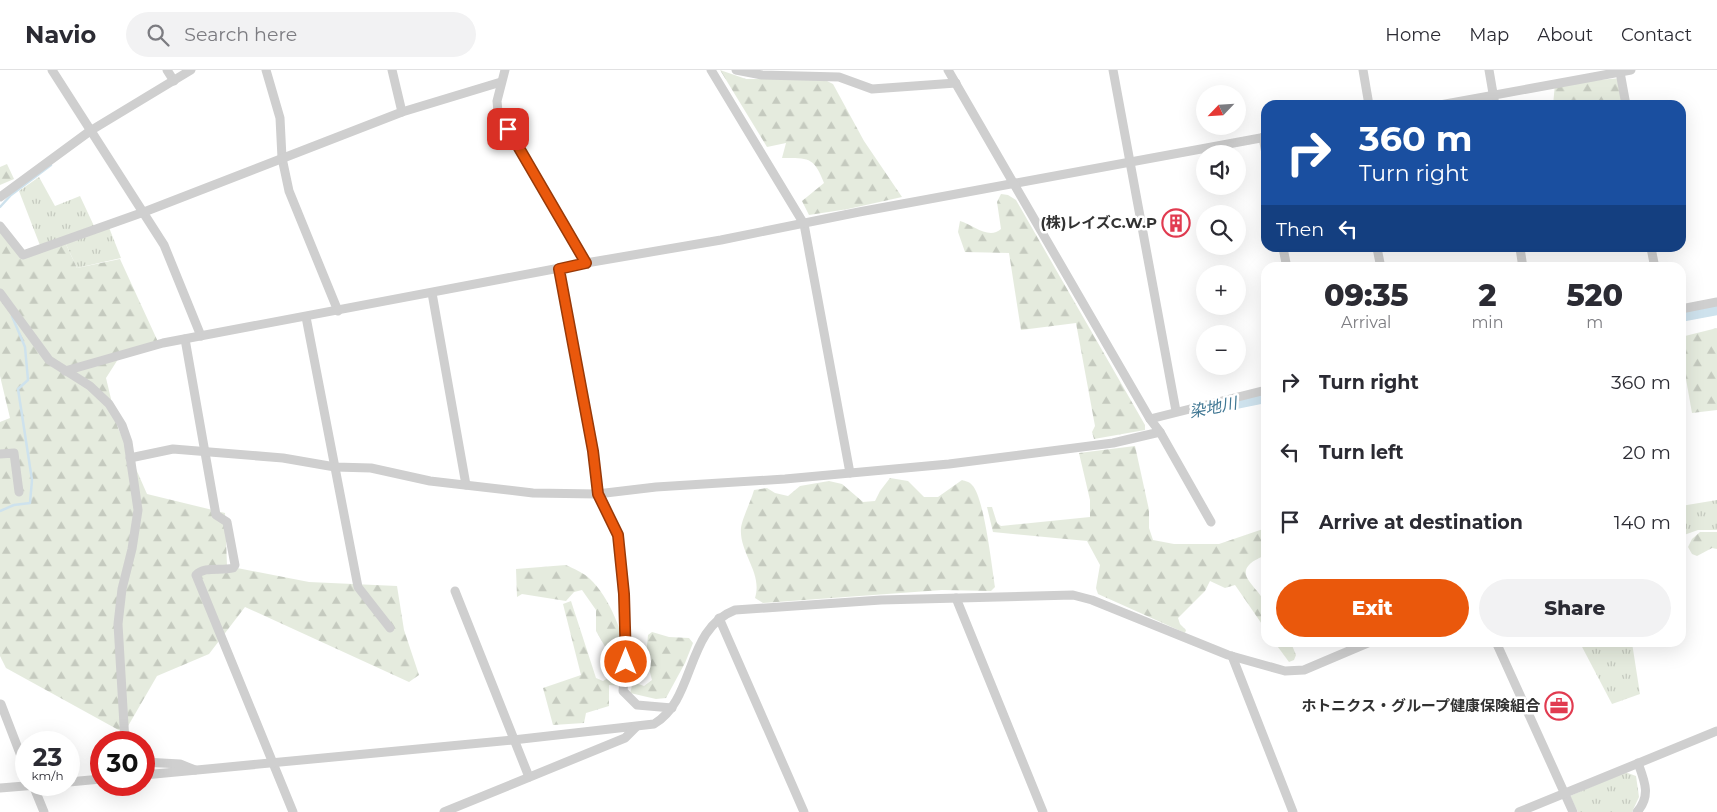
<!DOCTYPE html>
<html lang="en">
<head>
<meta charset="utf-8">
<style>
  :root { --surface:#fff; --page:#f2f2f3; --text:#2b2b33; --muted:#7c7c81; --line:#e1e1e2; --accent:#ea580c }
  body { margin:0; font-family:Montserrat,"Noto Sans JP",sans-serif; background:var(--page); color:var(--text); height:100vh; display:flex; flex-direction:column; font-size:19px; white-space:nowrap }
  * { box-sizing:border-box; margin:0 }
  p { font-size:16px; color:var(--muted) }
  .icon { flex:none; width:28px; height:28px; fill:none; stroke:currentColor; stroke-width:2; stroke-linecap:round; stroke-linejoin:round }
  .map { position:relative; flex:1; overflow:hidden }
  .side { position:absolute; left:1261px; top:192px; width:425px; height:385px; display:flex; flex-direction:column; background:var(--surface); border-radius:15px; box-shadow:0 5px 20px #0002 }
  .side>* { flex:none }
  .top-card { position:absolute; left:1261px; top:30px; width:425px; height:152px; border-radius:15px; box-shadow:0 5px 20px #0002; background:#1a4fa0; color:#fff; overflow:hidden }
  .needle { width:32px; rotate:245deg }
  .controls { position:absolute; left:1196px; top:15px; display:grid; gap:10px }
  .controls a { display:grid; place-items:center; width:50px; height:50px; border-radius:50%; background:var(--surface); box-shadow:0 5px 20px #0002; font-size:25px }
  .speed { position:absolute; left:15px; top:661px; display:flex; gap:10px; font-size:25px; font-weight:700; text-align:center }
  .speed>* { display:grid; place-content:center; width:65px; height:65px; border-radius:50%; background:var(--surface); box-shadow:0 5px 20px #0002; line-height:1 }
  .speed small { font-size:12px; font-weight:400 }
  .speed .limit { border:8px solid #d22; background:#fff; color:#111 }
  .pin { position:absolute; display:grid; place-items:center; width:42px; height:42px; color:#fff; margin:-21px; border-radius:10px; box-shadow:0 2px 8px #0006 }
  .me { position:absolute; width:55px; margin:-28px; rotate:0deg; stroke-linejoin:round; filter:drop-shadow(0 0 4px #0008) }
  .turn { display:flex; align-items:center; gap:18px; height:105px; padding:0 15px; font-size:22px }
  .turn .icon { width:65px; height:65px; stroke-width:2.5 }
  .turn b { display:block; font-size:35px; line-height:42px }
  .then { display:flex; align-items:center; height:48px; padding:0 15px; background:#0003; gap:10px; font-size:19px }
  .eta { display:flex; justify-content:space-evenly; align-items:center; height:85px; text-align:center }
  .eta b { font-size:30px; font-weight:800; line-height:35px }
  .button { display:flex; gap:10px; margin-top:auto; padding:10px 15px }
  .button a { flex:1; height:58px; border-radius:30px; background:var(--accent); color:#fff; font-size:20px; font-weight:800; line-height:58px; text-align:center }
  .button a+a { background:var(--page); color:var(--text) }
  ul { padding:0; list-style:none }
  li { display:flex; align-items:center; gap:15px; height:70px; padding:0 15px }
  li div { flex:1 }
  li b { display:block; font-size:19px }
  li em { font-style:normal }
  header { display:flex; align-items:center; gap:30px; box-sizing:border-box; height:70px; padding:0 25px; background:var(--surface); border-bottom:1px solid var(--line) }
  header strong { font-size:24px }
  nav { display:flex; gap:28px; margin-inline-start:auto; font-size:18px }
  .search { width:350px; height:45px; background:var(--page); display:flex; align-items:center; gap:12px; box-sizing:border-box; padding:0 18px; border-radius:28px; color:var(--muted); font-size:19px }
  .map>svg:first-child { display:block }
  .grass { fill:url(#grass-tufts) }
  .forest { fill:url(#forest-firs) }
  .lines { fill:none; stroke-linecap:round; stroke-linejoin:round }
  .stream { stroke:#cee2ed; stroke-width:2.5 }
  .river { stroke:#cee2ed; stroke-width:14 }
  .minor { stroke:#cfcfcf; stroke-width:9 }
  .route-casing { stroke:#983908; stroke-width:12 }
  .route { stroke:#ea580c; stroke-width:9 }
  .labels { text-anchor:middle; stroke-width:5; stroke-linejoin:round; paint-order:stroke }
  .poi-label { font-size:15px; font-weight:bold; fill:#323232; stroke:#fff; text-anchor:end }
  .water-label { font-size:16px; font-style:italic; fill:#407793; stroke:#fff }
</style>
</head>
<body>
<header>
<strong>Navio</strong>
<div class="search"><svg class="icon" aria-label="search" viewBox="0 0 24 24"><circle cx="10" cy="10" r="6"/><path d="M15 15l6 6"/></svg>Search here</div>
<nav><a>Home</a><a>Map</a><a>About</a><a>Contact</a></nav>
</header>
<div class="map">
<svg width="1717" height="742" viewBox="0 0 1717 742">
  <defs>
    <pattern id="grass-tufts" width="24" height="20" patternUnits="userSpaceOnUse" patternTransform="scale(1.25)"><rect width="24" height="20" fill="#e5ebde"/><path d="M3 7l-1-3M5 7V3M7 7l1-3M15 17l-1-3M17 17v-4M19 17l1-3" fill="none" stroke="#c5cabf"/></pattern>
    <pattern id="forest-firs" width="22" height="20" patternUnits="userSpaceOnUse" patternTransform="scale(1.25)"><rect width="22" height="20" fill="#e5ebde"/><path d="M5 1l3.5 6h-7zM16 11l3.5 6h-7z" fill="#c5cabf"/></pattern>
  </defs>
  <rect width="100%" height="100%" fill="#fff"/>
  <g class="grass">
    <polygon points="39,107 55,136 80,126 94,156 41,178 19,121"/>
    <polygon points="108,155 121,188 77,198 64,170"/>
    <polygon points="1717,430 1717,460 1698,460 1684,465 1681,463 1681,436"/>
    <polygon points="1580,573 1632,573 1640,624 1612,634"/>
    <polygon points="1625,702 1636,706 1639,727 1632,742 1578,742 1570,726"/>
  </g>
  <g class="forest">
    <path d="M 720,0 L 746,9 L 823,9 L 833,14 L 864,71 L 902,127 L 848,139 L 809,145 L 802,131 L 824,113 C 814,87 809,88 782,88 L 786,73 L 767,77 Z"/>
    <polygon points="1621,8 1626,35 1553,35 1555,14"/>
    <polygon points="7,94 14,109 0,115 0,97"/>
    <path d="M 1001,124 L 1008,125 L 1016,130 L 1145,355 L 1145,360 L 1094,369 L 1092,362 L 1095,356 L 1076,253 L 1021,260 L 1009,183 L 965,182 L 958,162 L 960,151 C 973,155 989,170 1001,159 L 997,132 Z"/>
    <polygon points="0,158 22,187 64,170 77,198 120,189 159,274 122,283 106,308 118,358 147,424 225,443 227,496 309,512 397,516 404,560 419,605 409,612 245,537 209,584 157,606 124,663 6,598 0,586 0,352 10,348 0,306"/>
    <polygon points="1717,258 1717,340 1692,343 1681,281 1681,267"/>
    <path d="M 1135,376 L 1149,440 L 1149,458 L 1153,470 L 1174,474 L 1219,474 L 1266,458 L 1266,485 C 1223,502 1261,516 1266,536 C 1268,543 1266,553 1266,560 L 1235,515 L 1225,518 L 1210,511 L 1205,521 L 1178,548 L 1180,554 L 1186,560 L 1185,563 L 1098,524 L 1096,518 L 1100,495 L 1087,471 L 993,462 L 987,437 L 992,437 L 997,453 L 1001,456 L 1090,447 L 1090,430 L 1079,383 Z"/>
    <path d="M 890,408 L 908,411 L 924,427 L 938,427 L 962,410 C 965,411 970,412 972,415 C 984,426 992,498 995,517 L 991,521 L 942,520 L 763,533 L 755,528 C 763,503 739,483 741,458 C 742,449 751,431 754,420 L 767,418 L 775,423 L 788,426 L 800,416 L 829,411 L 842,414 L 863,432 L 875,431 L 880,421 Z"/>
    <polygon points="1700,462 1717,462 1717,479 1712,478 1697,486 1692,484 1688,477 1692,469"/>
    <path d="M 566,495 C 574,499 584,503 590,509 C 607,524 629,569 622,591 L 614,595 L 609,591 L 607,580 L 596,561 L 596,540 L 582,520 L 574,522 L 566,531 L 522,524 L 517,527 L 516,499 Z"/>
    <polygon points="571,531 596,608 603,611 618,602 623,616 609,615 609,636 586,643 584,653 553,655 543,618 581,605 563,534"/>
    <polygon points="652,562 669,567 689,568 693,573 685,593 666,628 656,629 630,623 633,612 644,616 652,610 646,587 648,565"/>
    <polygon points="1275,573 1291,573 1296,585 1294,590 1289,592"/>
  </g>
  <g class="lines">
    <g class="stream">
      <polyline points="0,137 11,125 51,95"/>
      <polyline points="0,441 14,435 30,433 32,410 18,319 28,310 25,277 12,246"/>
    </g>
    <g class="river">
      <polyline points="1681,245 1717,238"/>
      <polyline points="1212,337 1266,326"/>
    </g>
    <g class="minor">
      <polyline points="52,0 164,175 201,266"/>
      <polyline points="167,0 174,11"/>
      <polyline points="266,0 280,48 282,88 289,121 338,241"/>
      <polyline points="392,0 402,42"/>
      <polyline points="505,0 497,31 498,42 586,193"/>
      <polyline points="711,0 804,154 850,403"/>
      <polyline points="736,0 762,5 839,7 872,19 956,13"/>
      <polyline points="1113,0 1176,341"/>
      <polyline points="1363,0 1369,35"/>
      <polyline points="1489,0 1495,35"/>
      <polyline points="1620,2 1626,35"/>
      <polyline points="1440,35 1631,0"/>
      <polyline points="1263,67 1266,84"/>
      <polyline points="0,127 90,61 191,0"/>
      <polyline points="0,156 23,185 144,142 402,42 501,12"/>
      <polyline points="1283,178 1287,198"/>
      <polyline points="1377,178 1381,198"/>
      <polyline points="1520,178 1523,198"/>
      <polyline points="1651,178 1655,198"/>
      <polyline points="559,199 593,381 597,424 618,465 627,579 623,621 637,635 672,638"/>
      <polyline points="0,223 49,290 90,316 109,334 122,355 128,372 138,440 132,479 122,519 118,554 125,672"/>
      <polyline points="432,223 466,415"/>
      <polyline points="1681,239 1717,232"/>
      <polyline points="306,247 358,517 390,558"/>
      <path d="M 185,269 L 216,445 L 227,452 L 235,495 L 233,498 C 221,501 204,496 196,505 L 293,742"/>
      <polyline points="65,301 163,273 586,193 721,170 859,142 1266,67"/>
      <polyline points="1150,349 1266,320"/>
      <polyline points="1160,362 1211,452"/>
      <polyline points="0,384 14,383 19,422"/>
      <polyline points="130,388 173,379 283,388 335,397 371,398 430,411 533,423 597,424 656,417 785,409 949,394 1113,373 1160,362 1150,349 948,0"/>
      <polyline points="455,521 529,707"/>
      <polyline points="956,528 1043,742"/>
      <polyline points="719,548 804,742"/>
      <polyline points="1496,572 1573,742"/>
      <polyline points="1232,586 1293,742"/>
      <polyline points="1,634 26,699"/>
      <polyline points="144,692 180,694 195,700"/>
      <path d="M 144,705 L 513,670 L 654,654 C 696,629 685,559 735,540 L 881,530 L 1073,525 L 1092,530 L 1228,585 L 1285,601 L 1304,600 L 1370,572"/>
      <polyline points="69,712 101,709"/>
      <polyline points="33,715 44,742"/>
      <polyline points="0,718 37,715"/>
      <polyline points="444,742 625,668 636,657"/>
      <polyline points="1519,742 1717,661"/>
      <path d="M 1637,742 C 1651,726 1645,712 1638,693"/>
    </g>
  </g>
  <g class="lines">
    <g class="route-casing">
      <polyline id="route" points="508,59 586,193 559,199 593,381 598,424 618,465 624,524 626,592"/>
    </g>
    <use href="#route" class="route"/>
  </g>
  <defs>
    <g id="building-ring" transform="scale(1.4375)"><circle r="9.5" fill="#fff" stroke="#e13b50" stroke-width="1.5"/><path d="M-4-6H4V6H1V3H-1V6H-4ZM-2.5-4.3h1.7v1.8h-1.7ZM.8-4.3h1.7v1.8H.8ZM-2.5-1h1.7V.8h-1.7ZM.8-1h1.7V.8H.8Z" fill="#e13b50"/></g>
    <g id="office-ring" transform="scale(1.4375)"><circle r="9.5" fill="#fff" stroke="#e13b50" stroke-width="1.5"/><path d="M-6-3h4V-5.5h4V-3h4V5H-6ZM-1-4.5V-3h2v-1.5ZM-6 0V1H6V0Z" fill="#e13b50"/></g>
  </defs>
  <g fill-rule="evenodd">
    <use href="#building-ring" x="1176" y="153"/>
    <use href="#office-ring" x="1559" y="636"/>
  </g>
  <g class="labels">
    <g class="poi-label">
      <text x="1157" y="158">(株)レイズC.W.P</text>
      <text x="1540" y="641">ホトニクス・グループ健康保険組合</text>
    </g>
    <g class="water-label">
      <text transform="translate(1213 337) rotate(-11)" y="6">染地川</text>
    </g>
  </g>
</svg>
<div class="controls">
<a><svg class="needle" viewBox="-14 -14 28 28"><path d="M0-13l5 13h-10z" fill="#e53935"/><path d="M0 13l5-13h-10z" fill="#7c7c81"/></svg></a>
<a><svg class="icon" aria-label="sound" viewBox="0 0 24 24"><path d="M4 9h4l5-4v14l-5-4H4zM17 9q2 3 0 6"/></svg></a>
<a><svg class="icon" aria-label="search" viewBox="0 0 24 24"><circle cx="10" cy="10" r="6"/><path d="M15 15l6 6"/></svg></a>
<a>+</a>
<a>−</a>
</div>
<div class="speed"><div>23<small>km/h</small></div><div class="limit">30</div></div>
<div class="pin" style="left:508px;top:59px;background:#d93025"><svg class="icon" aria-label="arrive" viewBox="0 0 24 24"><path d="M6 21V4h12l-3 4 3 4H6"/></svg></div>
<svg class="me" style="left:626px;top:592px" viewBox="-20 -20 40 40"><circle r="17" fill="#ea580c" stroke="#fff" stroke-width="3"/><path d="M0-11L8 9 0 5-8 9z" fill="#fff"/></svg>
<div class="top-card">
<div class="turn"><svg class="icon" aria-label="right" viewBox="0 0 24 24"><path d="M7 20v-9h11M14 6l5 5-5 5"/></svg><div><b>360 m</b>Turn right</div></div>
<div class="then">Then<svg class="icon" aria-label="left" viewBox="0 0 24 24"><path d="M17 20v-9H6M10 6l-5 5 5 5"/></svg></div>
</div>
<section class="side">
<div class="eta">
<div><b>09:35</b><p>Arrival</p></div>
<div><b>2</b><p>min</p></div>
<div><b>520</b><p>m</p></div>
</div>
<ul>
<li><svg class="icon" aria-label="right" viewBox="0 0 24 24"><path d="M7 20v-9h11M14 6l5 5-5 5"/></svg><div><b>Turn right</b></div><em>360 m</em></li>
<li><svg class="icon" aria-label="left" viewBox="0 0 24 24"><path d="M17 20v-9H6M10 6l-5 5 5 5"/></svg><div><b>Turn left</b></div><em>20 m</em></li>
<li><svg class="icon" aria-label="arrive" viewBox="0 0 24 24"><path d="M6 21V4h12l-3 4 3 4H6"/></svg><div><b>Arrive at destination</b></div><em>140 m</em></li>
</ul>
<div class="button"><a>Exit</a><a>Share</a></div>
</section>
</div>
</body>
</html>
